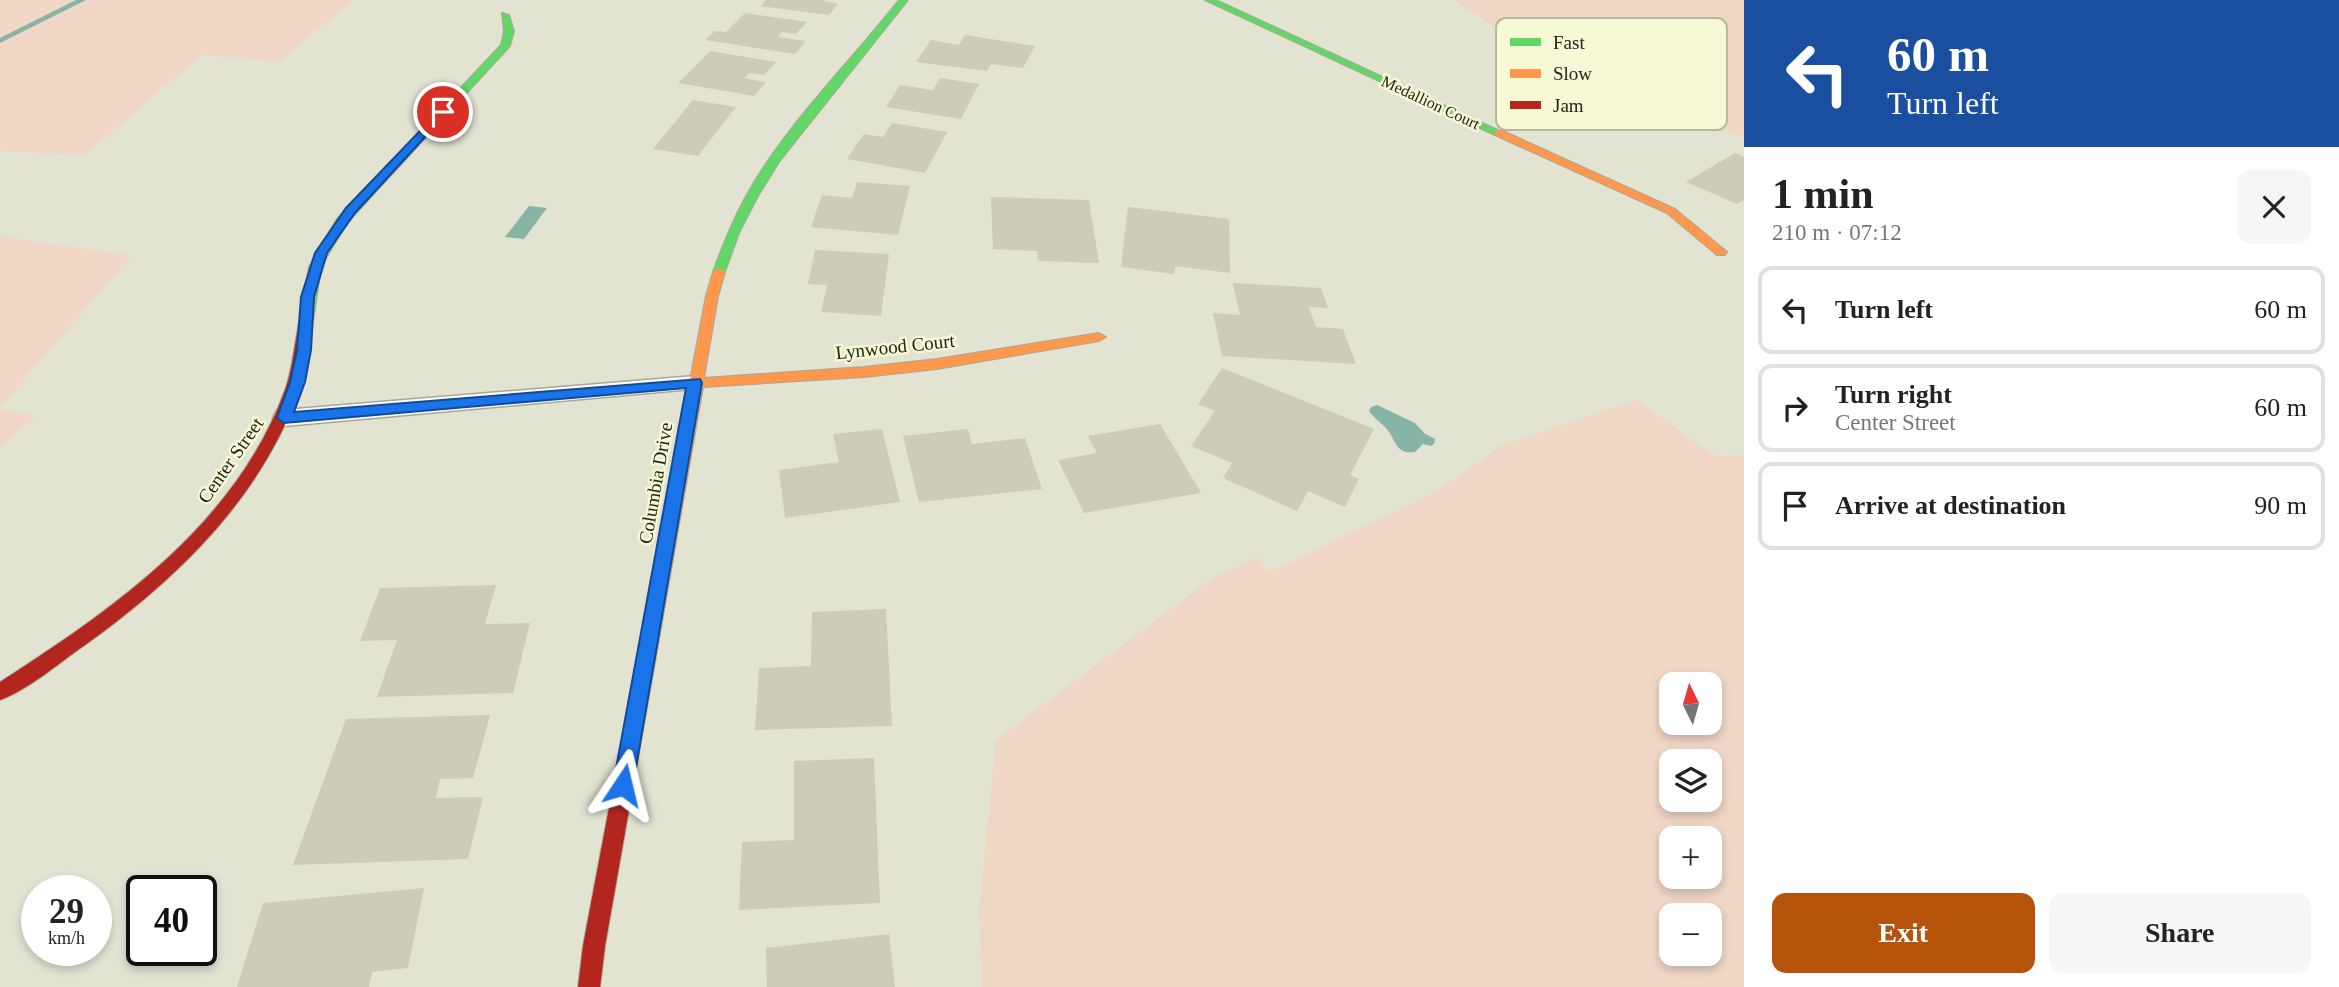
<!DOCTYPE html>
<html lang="en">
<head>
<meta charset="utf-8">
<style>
  :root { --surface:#fff; --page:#f6f6f6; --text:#222; --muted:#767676; --line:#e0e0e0; --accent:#b45309 }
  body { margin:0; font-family:Georgia,serif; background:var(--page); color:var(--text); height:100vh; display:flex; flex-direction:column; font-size:26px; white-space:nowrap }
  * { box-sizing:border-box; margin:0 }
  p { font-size:23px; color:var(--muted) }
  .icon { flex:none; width:38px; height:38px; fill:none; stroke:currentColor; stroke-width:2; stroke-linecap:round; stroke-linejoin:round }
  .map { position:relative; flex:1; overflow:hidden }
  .panel { display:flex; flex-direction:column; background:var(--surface); width:595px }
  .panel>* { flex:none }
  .top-card { background:#1a4fa0; color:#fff; overflow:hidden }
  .needle { width:46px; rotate:355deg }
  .fabs { position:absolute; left:1659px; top:672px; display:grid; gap:14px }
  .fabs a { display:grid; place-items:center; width:63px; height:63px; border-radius:14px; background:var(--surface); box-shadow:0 4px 10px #0003; font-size:35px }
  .speed { position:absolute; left:21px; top:875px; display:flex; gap:14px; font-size:35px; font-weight:700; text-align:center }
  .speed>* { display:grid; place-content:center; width:91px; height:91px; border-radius:50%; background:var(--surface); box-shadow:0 4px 10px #0003; line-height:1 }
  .speed small { font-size:18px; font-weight:400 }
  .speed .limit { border:4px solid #111; border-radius:10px; background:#fff; color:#111 }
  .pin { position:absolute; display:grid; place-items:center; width:60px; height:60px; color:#fff; margin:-30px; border:4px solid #fff; border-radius:50%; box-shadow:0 2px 7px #0007 }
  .me { position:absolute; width:77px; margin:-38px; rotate:10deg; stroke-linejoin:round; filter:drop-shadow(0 0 5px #0008) }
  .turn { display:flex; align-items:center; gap:24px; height:147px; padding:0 28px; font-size:32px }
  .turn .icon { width:91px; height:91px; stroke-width:2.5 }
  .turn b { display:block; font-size:49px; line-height:60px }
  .round { display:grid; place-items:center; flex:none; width:74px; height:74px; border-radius:14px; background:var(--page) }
  .headline { display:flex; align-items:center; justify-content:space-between; height:119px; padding:0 28px }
  h1 { font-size:42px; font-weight:600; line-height:52px }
  .cta { display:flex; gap:14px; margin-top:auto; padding:14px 28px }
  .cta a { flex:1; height:80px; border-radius:14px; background:var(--accent); color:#fff; font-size:28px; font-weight:600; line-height:80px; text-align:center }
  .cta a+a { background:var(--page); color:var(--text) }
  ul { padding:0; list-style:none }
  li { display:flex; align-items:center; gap:21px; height:88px; margin:0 14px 10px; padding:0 14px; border:4px solid var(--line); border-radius:14px }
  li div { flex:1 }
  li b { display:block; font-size:26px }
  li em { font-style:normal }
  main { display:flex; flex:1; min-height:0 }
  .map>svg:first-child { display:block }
  .green { fill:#efd6c5; fill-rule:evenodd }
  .water { fill:#88b4a6 }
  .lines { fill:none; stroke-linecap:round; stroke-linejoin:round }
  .stream { fill:#88b4a6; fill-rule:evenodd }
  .building { fill:#cecbbd }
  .lane-casing { stroke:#a7a89a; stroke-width:3 }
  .fast-casing { stroke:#a7a89a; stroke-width:2 }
  .slow-casing { stroke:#a7a89a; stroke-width:2 }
  .jam-casing { stroke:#a7a89a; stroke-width:2 }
  .lane { fill:#fbfbf8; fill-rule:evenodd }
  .fast { fill:#63d668; fill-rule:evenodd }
  .slow { fill:#ff974d; fill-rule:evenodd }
  .jam { fill:#b3261e; fill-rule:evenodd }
  .route { fill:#1a73e8; stroke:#114b97; stroke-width:2 }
  .labels { text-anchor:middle; stroke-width:5; stroke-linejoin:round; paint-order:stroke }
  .far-street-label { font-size:16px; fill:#232317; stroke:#f6f8d6 }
  .street-label { font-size:19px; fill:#232317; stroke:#f6f8d6 }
  .key { fill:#f6f8d6; stroke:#b7b89d; stroke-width:2 }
  .key-label { font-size:19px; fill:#232317 }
</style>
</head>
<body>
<main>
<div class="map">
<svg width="1744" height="987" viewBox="0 0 1744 987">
  <rect width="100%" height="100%" fill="#e2e3d1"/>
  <g class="green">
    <polygon points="0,0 353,0 279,62 201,55 85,155 0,151"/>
    <polygon points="1454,0 1744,0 1744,137 1655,102 1512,39"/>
    <polygon points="0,236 131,256 0,407"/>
    <path d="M 1636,400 L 1715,456 L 1744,455 L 1744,987 L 982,987 L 979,912 L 996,740 L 1214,577 L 1258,557 L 1268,573 L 1436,492 L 1501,446 ZM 1671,684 L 1710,684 L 1710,723 L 1671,723 ZM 1710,761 L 1710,800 L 1671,800 L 1671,761 ZM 1671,838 L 1710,838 L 1710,877 L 1671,877 ZM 1671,915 L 1710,915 L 1710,954 L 1671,954 Z"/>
    <polygon points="0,409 36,416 0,447"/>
  </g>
  <g class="water">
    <polygon points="529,206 547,208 524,239 505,237"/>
    <path d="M 1377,405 L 1415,423 L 1424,433 L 1435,439 L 1434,444 L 1431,446 L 1423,444 L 1415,452 C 1395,455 1396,439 1386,428 C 1380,422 1374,418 1369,411 L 1371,407 Z"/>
  </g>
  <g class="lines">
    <polygon class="stream" points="76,0 86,0 0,43 0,38"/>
  </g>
  <g class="building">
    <polygon points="766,0 821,0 838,4 829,15 761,6"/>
    <polygon points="745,13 807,22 796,34 782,32 778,37 806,41 795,54 705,40 715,31 726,32"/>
    <polygon points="965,35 1035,46 1023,68 991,64 987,71 916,62 931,40 959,45"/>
    <polygon points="710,51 776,62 764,75 749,73 744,78 766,82 754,96 678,83"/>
    <polygon points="940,78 979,84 961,119 886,107 900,85 933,90"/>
    <polygon points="693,100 736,107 698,156 653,149"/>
    <polygon points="892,123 947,132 925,173 847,159 864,134 883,137"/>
    <polygon points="1735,153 1744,157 1744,200 1737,204 1686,182"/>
    <polygon points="857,182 910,186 898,235 811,227 822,195 852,198"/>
    <polygon points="991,197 1089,200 1099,263 1038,261 1037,251 993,249"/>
    <polygon points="1128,207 1229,219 1230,273 1175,266 1174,274 1121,267"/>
    <polygon points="815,250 889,254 881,316 821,312 827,285 808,284"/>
    <polygon points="1233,283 1321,288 1328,308 1309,307 1316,327 1343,329 1356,364 1222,356 1213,313 1240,315"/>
    <polygon points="1222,368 1374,429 1350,475 1359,479 1345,507 1308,491 1297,511 1223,478 1232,463 1191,446 1215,411 1198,404"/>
    <polygon points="1160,424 1201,493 1084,513 1058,460 1097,453 1088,436"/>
    <polygon points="882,429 900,502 785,518 779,470 839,462 833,434"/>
    <polygon points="968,429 972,444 1025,438 1042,489 919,502 903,436"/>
    <polygon points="496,585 485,624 530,623 513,693 377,697 397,640 360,641 380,588"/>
    <polygon points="886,609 892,726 755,730 759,668 811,666 812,612"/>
    <polygon points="490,715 473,778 440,779 436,798 483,797 468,859 293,865 346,719"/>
    <polygon points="874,758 880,903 739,910 742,842 794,840 794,761"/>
    <polygon points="424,888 408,968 372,972 369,987 237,987 263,903"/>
    <polygon points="889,934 895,987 767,987 766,948"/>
  </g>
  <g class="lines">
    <g class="lane-casing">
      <polygon id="lane" points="695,376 703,378 706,383 703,388 284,426 276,424 273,418 276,412 284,410"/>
    </g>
    <g class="fast-casing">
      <g id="fast">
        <path d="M 899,0 L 908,0 L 779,162 L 758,196 L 739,233 L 725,272 L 719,276 L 715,275 L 713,272 C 722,247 732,222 745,198 C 785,125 848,65 899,0 Z"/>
        <polygon points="1205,0 1216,0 1504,133 1495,135"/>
        <polygon points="502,13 509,15 514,31 510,46 346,224 321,267 312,328 305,332 300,331 298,328 309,267 337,219 501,45 504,31"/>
      </g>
    </g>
    <g class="slow-casing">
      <g id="slow">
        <polygon points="1495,131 1503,131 1675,209 1727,252 1725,255 1717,255 1667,213 1495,135"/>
        <polygon points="719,268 725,272 718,296 704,378 864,367 937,359 1099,333 1106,337 1099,341 937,369 864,377 703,387 660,633 657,638 651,641 645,638 642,633 706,296 713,272"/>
      </g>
    </g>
    <g class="jam-casing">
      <g id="jam">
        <path d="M 305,324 L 312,328 C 308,348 306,372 299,391 C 260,499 177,579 85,645 C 60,662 28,690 0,700 L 0,682 C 115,608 236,524 285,390 C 292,371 294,348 298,328 Z"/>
        <polygon points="651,625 657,628 660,633 605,946 600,987 578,987 583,946 642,633 645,628"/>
      </g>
    </g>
    <use href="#lane" class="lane"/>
    <use href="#fast" class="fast"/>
    <use href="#slow" class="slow"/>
    <use href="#jam" class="jam"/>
  </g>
  <polygon class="route" points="440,110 448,112 355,213 327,253 314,297 311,350 305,382 294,412 700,379 702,383 633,785 630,792 623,794 616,792 613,785 686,388 284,423 277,418 290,382 297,350 301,297 315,253 346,208"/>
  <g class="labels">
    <g class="far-street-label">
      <text transform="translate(1431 102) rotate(25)" y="6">Medallion Court</text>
    </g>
    <g class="street-label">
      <text transform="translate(895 346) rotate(-6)" y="7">Lynwood Court</text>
      <text transform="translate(230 460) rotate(-55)" y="7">Center Street</text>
      <text transform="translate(655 483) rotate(-80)" y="7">Columbia Drive</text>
    </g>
  </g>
  <rect x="1496" y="18" width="231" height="112" rx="10" class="key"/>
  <rect x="1510" y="38" width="31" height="8" fill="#63d668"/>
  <rect x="1510" y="69" width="31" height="9" fill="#ff974d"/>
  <rect x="1510" y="101" width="31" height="8" fill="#b3261e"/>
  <g class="key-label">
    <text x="1553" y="49">Fast</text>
    <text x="1553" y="80">Slow</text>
    <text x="1553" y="112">Jam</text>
  </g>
</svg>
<div class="fabs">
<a><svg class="needle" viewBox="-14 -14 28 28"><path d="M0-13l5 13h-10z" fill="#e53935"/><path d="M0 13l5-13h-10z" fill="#767676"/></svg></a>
<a><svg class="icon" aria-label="layers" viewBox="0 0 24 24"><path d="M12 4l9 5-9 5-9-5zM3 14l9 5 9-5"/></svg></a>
<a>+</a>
<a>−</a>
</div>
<div class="speed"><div>29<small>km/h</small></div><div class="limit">40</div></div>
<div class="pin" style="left:443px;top:112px;background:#d93025"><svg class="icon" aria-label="arrive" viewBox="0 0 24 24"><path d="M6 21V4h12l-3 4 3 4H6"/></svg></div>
<svg class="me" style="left:623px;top:785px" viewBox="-20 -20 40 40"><path d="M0-17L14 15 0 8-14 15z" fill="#1a73e8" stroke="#fff" stroke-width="4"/></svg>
</div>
<section class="panel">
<div class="top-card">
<div class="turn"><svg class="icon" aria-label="left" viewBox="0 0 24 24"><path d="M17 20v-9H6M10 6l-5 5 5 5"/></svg><div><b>60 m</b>Turn left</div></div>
</div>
<div class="headline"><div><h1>1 min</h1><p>210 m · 07:12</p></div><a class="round"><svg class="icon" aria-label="close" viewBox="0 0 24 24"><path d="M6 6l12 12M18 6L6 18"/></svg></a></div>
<ul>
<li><svg class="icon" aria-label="left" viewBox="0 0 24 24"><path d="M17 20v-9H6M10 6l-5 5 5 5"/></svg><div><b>Turn left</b></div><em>60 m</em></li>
<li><svg class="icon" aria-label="right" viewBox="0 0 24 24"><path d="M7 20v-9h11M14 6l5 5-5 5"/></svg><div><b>Turn right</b><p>Center Street</p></div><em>60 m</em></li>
<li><svg class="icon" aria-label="arrive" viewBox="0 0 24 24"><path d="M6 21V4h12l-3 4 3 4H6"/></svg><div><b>Arrive at destination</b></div><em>90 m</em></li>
</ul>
<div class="cta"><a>Exit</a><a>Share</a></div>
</section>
</main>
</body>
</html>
